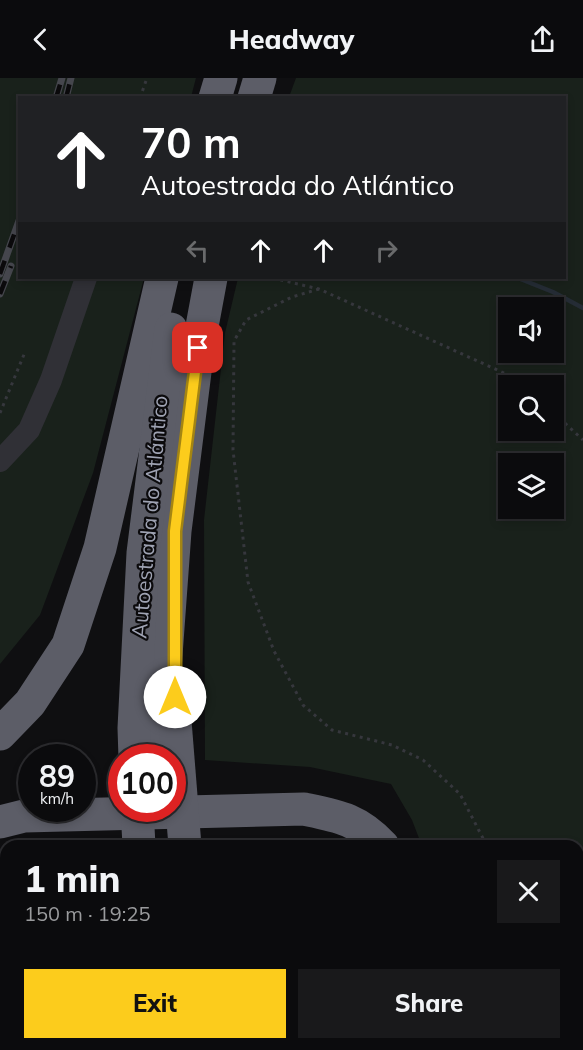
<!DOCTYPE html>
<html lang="en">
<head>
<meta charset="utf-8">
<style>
  :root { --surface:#0b0b0d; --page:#19191b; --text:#f1f3f6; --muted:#9a9b9d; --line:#2b2b2e; --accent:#fccc1c }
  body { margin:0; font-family:Mulish,sans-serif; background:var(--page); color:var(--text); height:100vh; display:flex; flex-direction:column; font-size:22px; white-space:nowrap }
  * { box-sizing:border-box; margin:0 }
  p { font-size:20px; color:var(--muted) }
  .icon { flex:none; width:33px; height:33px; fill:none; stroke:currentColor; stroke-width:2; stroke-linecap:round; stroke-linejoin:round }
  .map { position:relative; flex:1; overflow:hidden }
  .panel { position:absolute; left:0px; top:762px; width:584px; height:210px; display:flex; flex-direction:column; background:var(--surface); border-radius:18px 18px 0 0; box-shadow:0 3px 9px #0003,0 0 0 2px var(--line) }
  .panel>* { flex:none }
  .top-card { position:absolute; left:18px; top:18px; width:548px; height:183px; border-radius:0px; box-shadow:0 3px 9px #0003,0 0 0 2px var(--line); background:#202124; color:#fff; overflow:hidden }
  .fabs { position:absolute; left:498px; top:219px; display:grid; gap:12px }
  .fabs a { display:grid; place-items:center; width:66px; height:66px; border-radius:0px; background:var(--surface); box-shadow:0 3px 9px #0003,0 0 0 2px var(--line); font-size:30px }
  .speed { position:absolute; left:18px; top:666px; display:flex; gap:12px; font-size:30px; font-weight:700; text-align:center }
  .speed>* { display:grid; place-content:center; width:78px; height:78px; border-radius:50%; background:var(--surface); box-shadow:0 3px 9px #0003,0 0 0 2px var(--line); line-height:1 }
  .speed small { font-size:15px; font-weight:400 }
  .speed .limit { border:9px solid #d22; background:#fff; color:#111 }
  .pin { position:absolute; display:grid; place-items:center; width:51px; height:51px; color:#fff; margin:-26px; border-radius:12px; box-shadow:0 3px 9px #0006 }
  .me { position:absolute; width:66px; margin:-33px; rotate:0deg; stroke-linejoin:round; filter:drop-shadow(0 0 4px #0008) }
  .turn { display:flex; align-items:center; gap:21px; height:126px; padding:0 24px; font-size:27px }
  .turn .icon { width:78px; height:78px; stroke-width:2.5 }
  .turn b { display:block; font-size:42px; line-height:51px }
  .lanes { display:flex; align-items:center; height:57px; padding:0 24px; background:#0003; justify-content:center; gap:30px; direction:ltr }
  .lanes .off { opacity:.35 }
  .round { display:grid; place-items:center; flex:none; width:63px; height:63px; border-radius:0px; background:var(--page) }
  .head { display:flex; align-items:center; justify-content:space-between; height:102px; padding:0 24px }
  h1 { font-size:36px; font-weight:800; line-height:45px }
  .action { display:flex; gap:12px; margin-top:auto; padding:12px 24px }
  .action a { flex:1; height:69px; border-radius:0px; background:var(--accent); color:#111; font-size:24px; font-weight:800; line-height:69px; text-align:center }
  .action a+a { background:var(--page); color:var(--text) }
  header { display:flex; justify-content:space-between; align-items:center; height:78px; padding:0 24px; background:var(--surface); font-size:27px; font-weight:800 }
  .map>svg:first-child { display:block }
  .green { fill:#19211b; fill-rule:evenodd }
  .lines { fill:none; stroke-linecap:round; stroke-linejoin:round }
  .stream { stroke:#252c35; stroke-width:4.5 }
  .path { stroke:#36373d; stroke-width:3; stroke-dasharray:3 4.5; stroke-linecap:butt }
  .minor { stroke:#303036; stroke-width:22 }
  .highway { stroke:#5c5d67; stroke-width:33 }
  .rail-casing { stroke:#45464d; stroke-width:7 }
  .rail { stroke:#0b0a0c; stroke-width:4.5; stroke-dasharray:14; stroke-linecap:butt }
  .highway-bridge { stroke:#5c5d67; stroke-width:33 }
  .route-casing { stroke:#a48512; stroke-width:15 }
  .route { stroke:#fccc1c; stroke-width:10 }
  .labels { text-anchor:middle; stroke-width:4.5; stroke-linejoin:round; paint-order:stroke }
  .street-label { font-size:21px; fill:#9fa3b3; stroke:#0b0a0c }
</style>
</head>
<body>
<header><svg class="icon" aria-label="back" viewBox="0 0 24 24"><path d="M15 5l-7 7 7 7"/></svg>Headway<svg class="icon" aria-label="share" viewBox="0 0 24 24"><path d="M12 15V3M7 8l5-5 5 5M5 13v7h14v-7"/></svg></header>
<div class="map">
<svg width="583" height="972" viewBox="0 0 583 972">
  <rect width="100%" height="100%" fill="#0f0f11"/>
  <g class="green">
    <polygon points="0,0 196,0 191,19 20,20 20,200 144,200 93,395 40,537 0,586"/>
    <path d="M 296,0 L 583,0 L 583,972 L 383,972 L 388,966 L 578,966 L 578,768 L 422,768 L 412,742 L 391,706 L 310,689 L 205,682 L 204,442 L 225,255 L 238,200 L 564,200 L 564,20 L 289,19 ZM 508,230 L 554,230 L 554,274 L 508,274 ZM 508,308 L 554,308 L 554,352 L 508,352 ZM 508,386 L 554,386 L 554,430 L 508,430 Z"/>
    <polygon points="0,847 6,847 6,966 82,966 84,972 0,972"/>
  </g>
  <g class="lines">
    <polyline class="stream" points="518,200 553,214 583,230"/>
    <g class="path">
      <polyline points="140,20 147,0"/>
      <polyline points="273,200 319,211 515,300 523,308"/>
      <polyline points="319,211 292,219 246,242 234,263 233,372 248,504 274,573 303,627 332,652 392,667 423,682 460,716 487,768"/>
      <polyline points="0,335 25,274"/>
      <polyline points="554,335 583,362"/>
      <polyline points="578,781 583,783"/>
      <polyline points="459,972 466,966"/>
    </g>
    <polyline class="minor" points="0,383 29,352 51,302 86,200"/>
    <g class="highway">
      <polyline points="215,20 221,0"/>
      <polyline points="254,20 260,0"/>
      <polyline points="0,656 30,625 68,567 100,470 162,200"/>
      <polyline points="162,678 161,646 175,453 198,270 211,200"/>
      <polyline points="135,680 134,650 143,475 171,251"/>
      <path d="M 0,744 L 24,738 L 304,731 C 338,738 358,741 383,768"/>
      <polyline points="0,815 6,816"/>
      <polyline points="102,966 103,972"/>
      <polyline points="156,966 157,972"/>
      <polyline points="185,966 186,972"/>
      <polyline points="342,972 347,966"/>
    </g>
    <g class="rail-casing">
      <g id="rail">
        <polyline points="56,20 62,0"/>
        <polyline points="66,20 71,0"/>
        <polyline points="0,196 20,140"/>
        <polyline points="0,216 11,188"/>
      </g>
    </g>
    <use href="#rail" class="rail"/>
    <g class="highway-bridge">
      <polyline points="175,643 185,768"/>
      <polyline points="137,730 139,768"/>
    </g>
  </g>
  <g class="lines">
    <g class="route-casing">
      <polyline id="route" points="175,619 175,453 198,270"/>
    </g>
    <use href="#route" class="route"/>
  </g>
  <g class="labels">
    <g class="street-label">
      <text transform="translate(150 439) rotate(-85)" y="7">Autoestrada do Atlántico</text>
    </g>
  </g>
</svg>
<div class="fabs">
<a><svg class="icon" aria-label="sound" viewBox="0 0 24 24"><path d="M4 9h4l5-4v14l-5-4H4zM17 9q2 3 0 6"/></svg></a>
<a><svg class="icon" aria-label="search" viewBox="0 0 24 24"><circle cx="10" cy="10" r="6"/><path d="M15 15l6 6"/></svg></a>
<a><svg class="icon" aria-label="layers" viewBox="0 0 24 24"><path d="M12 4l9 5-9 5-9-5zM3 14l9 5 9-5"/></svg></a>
</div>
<div class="speed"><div>89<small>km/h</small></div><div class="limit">100</div></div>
<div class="pin" style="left:198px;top:270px;background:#d93025"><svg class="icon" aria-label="arrive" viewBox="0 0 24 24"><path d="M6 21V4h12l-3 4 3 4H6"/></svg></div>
<svg class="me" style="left:175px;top:619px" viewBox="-20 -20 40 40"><circle r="19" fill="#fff"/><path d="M0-13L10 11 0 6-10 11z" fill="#fccc1c"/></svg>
<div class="top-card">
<div class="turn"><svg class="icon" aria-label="ahead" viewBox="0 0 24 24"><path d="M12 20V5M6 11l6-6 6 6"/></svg><div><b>70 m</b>Autoestrada do Atlántico</div></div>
<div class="lanes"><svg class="icon off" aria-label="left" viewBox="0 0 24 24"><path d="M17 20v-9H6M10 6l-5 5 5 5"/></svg><svg class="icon" aria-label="ahead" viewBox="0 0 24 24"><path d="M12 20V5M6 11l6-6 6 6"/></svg><svg class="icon" aria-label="ahead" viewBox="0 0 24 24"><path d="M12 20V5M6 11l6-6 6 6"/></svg><svg class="icon off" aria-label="right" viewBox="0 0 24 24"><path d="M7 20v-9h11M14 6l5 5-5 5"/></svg></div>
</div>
<section class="panel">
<div class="head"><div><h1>1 min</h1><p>150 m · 19:25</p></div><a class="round"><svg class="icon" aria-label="close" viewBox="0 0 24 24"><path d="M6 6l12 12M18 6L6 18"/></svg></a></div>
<div class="action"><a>Exit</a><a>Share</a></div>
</section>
</div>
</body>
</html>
